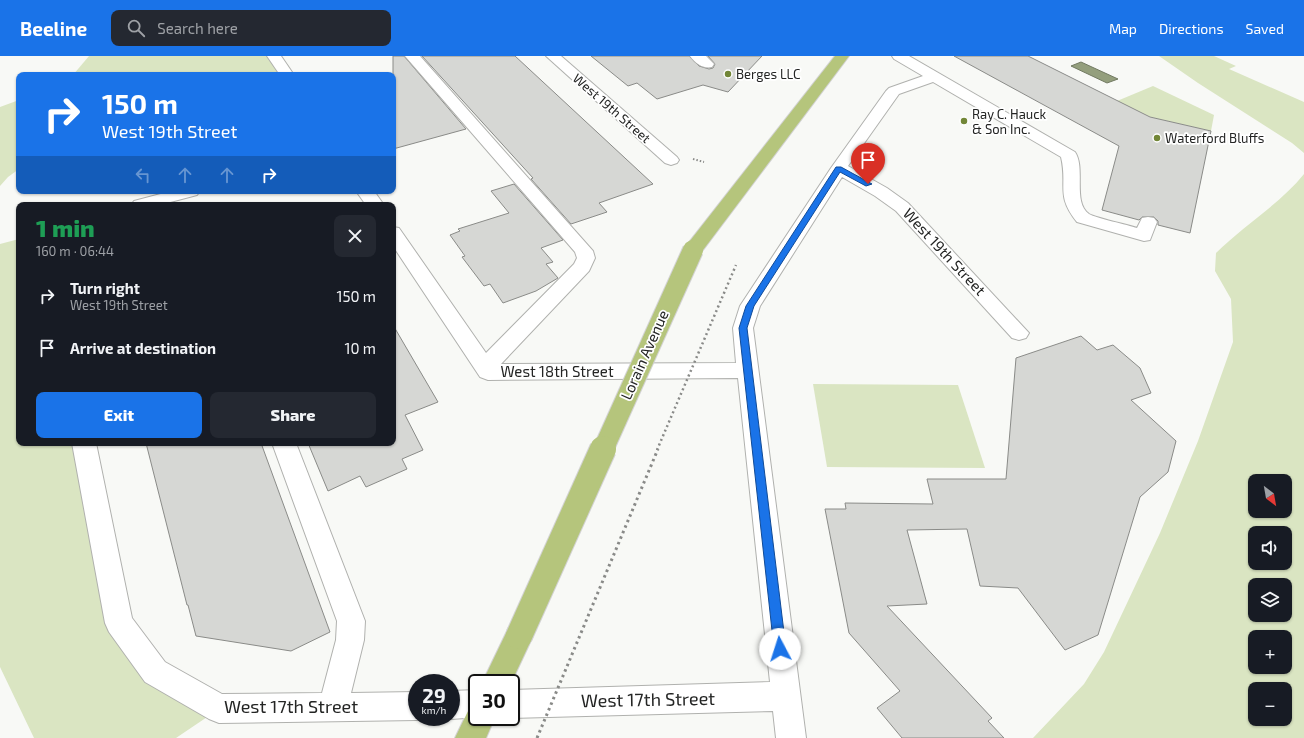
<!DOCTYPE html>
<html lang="en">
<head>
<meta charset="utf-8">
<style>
  :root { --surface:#171b24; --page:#242831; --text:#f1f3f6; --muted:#9ea1a6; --accent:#1a73e8 }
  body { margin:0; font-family:"Exo 2",sans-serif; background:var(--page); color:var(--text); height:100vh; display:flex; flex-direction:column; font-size:15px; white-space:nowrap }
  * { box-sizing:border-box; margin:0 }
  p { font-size:13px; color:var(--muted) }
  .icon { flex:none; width:22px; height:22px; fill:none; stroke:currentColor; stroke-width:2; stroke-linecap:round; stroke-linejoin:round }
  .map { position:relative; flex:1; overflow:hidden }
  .side { position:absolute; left:16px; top:146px; width:380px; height:244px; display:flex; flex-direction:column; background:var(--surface); border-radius:8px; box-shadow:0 1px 3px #0004 }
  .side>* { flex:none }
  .banner { position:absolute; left:16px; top:16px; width:380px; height:122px; border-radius:8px; box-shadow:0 1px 3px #0004; background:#1a73e8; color:#fff; overflow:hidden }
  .needle { width:26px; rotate:149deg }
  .tools { position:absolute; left:1248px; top:418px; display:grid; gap:8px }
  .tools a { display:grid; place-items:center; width:44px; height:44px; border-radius:8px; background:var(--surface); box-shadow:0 1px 3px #0004; font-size:20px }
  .speed { position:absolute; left:408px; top:618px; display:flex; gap:8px; font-size:20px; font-weight:700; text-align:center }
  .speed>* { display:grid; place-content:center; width:52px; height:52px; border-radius:50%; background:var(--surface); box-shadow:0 1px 3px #0004; line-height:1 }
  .speed small { font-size:10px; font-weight:400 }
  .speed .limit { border:2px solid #111; border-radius:6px; background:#fff; color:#111 }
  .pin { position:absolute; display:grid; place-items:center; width:34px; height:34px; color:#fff; margin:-41px -17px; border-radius:50% 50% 50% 0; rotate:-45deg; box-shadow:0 0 4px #0007 }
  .pin .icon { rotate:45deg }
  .me { position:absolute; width:44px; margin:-22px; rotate:355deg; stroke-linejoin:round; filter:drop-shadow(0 0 3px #0008) }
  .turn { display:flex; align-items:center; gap:14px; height:84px; padding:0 20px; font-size:18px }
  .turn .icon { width:52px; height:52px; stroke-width:2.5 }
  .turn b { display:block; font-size:28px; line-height:34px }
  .lanes { display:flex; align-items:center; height:38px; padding:0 20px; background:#0003; justify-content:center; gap:20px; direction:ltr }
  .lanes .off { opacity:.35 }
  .round { display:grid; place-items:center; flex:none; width:42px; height:42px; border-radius:8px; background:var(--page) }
  .overview { display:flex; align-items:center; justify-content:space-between; height:68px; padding:0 20px }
  h1 { font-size:24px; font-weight:800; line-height:30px; color:#1e9e55 }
  .primary-button { display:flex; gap:8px; margin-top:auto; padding:8px 20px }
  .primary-button a { flex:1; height:46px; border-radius:8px; background:var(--accent); color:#fff; font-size:16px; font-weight:800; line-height:46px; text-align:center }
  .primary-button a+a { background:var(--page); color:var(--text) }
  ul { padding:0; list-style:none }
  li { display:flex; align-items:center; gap:12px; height:52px; padding:0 20px }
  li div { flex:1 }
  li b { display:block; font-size:15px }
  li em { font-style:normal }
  header { display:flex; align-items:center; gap:24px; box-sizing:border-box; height:56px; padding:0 20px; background:var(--accent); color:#fff }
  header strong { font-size:19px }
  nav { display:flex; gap:22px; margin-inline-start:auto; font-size:14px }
  .search { width:280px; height:36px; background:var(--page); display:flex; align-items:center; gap:10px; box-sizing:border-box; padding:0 14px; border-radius:8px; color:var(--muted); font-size:15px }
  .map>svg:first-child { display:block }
  .green { fill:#dae5c2; fill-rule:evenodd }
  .water { fill:#949f7d; stroke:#727a62 }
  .building { fill:#d6d7d4; stroke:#8a8b88 }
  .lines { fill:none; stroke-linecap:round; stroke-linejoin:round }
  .minor-casing { stroke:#b0b1ae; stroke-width:2 }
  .major-casing { stroke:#d3d3d3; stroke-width:2 }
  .path { stroke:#898a88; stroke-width:2; stroke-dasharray:1.5 2; stroke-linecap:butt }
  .minor { fill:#fff; fill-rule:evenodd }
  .major { fill:#b5c57c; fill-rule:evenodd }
  .major-bridge-far1-casing { stroke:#d3d3d3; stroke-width:22; stroke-linecap:butt }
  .major-bridge-casing { stroke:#d3d3d3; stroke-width:28; stroke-linecap:butt }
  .path-bridge-far1 { stroke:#898a88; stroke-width:2.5; stroke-dasharray:2 3; stroke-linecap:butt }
  .path-bridge { stroke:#898a88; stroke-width:3; stroke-dasharray:2.5 3.5; stroke-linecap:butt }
  .major-bridge-far1 { stroke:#b5c57c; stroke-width:20 }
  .major-bridge { stroke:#b5c57c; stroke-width:26 }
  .route { fill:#1a73e8; stroke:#114b97 }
  .poi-dot { fill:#728637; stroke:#fff; stroke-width:1.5 }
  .labels { text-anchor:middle; stroke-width:3.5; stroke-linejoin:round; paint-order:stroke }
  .far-poi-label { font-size:13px; fill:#242524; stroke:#fff; text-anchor:start }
  .far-street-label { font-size:13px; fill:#242524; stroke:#fff }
  .street-label { font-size:15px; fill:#242524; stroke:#fff }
  .near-street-label { font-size:18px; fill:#242524; stroke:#fff }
</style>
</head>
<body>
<header>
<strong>Beeline</strong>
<div class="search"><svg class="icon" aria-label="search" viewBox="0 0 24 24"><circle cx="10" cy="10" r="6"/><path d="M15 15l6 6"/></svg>Search here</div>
<nav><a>Map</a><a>Directions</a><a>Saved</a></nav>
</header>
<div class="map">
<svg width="1304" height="682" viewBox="0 0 1304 682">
  <rect width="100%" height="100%" fill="#f8f9f6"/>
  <g class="green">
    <polygon points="89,0 274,0 286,17 277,19 73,19"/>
    <polygon points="1159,0 1214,0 1236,10 1229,13 1304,46 1304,97 1292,87 1198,27"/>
    <polygon points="1153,30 1214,59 1211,75 1150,61 1117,45"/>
    <polygon points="19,44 19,113 8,121 0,130 0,51"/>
    <path d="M 1304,118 L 1304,682 L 1033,682 L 1084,628 L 1104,596 L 1160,477 L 1198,385 L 1233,286 L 1231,243 L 1215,215 L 1216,197 C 1244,169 1280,148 1304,118 ZM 1255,425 L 1285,425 L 1285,455 L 1255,455 ZM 1255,477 L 1285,477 L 1285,507 L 1255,507 ZM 1255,529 L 1285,529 L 1285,559 L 1255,559 ZM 1255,581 L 1285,581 L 1285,611 L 1255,611 ZM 1255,633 L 1285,633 L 1285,663 L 1255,663 Z"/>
    <polygon points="19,183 19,387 84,387 119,567 219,653 176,682 34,682 0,611 0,188"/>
    <polygon points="813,328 958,329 985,412 827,411"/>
  </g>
  <polygon class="water" points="1081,6 1118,23 1107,27 1071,10"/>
  <g class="building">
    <polygon points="393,0 404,0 466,73 393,93"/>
    <polygon points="422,0 515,0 653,128 599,147 607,156 571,168 531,123 533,122"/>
    <polygon points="591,0 689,0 699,10 709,13 713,12 715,8 708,0 762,0 728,36 703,29 657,43 637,27 628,30"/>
    <polygon points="954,0 1028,0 1150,61 1211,75 1190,177 1158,169 1158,165 1154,161 1142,161 1139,164 1102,154 1119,90"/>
    <polygon points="514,128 563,184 541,192 553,206 546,208 558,222 536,235 503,247 490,228 484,230 462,201 465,200 450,179 460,175 458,173 509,157 491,135"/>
    <polygon points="393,269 438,346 405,359 423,394 402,403 407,413 366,431 360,420 328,435 308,387 393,387"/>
    <polygon points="1081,280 1097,294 1113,289 1140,312 1151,337 1131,344 1176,385 1168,416 1140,441 1098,579 1065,594 1018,532 980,530 967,473 907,474 927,548 887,550 992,662 988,665 1004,682 902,682 877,652 900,635 849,577 825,453 846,453 845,447 933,448 927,423 1006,423 1016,302"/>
    <polygon points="146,387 261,387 330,576 291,595 196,580 188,549 187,549"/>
  </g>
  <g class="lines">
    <g class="minor-casing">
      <g id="minor">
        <polygon points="267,0 281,0 294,19 280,19"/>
        <path d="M 405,0 L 420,0 L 593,195 L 595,202 L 589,215 L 501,308 L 736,307 L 733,272 L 740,250 L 831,112 L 886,35 L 889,32 L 923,20 L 894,3 L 892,0 L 909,0 L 1075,96 C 1086,112 1072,146 1089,158 C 1096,162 1128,169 1137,172 L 1142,162 L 1148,161 L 1154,162 L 1157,166 L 1150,184 L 1144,185 L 1077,166 C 1055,139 1068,130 1061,101 L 933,26 L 899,38 L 848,110 L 887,132 L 908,147 L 1029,277 L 1026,282 L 1019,284 L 1012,282 L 896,155 L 875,140 L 842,121 L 760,250 L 753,272 L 806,682 L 776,682 L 773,655 L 511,662 L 508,661 L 511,661 L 511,634 L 770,626 L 738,322 L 488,324 L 480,321 L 393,190 L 393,171 L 399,172 L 486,297 L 574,208 L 577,202 L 575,196 Z"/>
        <polygon points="546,0 561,0 677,101 679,104 677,107 671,109 665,107"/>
        <path d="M 690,0 L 706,0 L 714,8 L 712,11 C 703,13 695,7 690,0 Z"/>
        <polygon points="172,135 200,135 197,139 159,149 131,149 134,145"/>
        <polygon points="356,135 374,135 384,149 366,149"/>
        <polygon points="72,387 96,387 132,562 165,606 222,638 322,637 336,584 337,565 272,387 296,387 365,565 364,584 351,637 417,636 417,661 425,661 417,664 219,667 209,663 145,626 109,576 105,567"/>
        <polygon points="477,634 477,661 480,661 451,663 445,661 451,661 451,635"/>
      </g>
    </g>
    <g class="major-casing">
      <g id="major">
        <polygon points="835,0 849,0 700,198 693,200 686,198 684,194 686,190"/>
        <polygon points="519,567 529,571 533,580 511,627 482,627 509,571"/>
        <polygon points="477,648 477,661 495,661 486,682 455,682 470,651"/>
      </g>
    </g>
    <polyline class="path" points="693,103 704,106"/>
    <use href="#minor" class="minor"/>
    <use href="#major" class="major"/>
    <g class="major-bridge-far1-casing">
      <polyline id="major-bridge-far1" points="603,394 693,194"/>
    </g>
    <g class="major-bridge-casing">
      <polyline id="major-bridge" points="519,580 603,393"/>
    </g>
    <polyline class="path-bridge-far1" points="657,394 736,209"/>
    <polyline class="path-bridge" points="537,682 658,393"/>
    <use href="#major-bridge-far1" class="major-bridge-far1"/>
    <use href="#major-bridge" class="major-bridge"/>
  </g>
  <polygon class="route" points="836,111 841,111 872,128 866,130 840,116 754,250 747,272 786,593 784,597 780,598 776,597 774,593 739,272 746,250"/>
  <g class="poi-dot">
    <circle cx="728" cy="18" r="4"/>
    <circle cx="964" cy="65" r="4"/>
    <circle cx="1157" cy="82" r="4"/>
  </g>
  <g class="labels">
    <g class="far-poi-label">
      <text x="736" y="23">Berges LLC</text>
      <text x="972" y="63">Ray C. Hauck<tspan x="972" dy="15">&amp; Son Inc.</tspan></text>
      <text x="1165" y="87">Waterford Bluffs</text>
    </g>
    <g class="far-street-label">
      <text transform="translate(612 52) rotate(41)" y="5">West 19th Street</text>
    </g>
    <g class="street-label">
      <text transform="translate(944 196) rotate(47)" y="5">West 19th Street</text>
      <text transform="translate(645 299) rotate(-66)" y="5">Lorain Avenue</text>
      <text x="557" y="321">West 18th Street</text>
    </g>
    <g class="near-street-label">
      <text transform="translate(648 644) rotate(-1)" y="6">West 17th Street</text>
      <text x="291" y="657">West 17th Street</text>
    </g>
  </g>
</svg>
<div class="tools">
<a><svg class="needle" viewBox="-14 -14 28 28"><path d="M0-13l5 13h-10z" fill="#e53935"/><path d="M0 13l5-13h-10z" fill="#9ea1a6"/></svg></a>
<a><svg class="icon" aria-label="sound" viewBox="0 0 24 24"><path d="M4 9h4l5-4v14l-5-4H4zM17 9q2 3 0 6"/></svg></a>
<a><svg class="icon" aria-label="layers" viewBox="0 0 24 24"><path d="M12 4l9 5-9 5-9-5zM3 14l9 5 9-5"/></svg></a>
<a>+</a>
<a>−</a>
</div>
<div class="speed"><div>29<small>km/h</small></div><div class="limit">30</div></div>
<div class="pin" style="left:868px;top:128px;background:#d93025"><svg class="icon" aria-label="arrive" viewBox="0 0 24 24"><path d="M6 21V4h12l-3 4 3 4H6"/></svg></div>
<svg class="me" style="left:780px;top:593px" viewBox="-20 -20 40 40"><circle r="19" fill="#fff"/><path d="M0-13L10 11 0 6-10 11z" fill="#1a73e8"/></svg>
<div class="banner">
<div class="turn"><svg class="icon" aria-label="right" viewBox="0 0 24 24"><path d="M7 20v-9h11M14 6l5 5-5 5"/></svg><div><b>150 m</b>West 19th Street</div></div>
<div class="lanes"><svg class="icon off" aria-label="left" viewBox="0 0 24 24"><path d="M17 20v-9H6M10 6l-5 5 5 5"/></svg><svg class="icon off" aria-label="ahead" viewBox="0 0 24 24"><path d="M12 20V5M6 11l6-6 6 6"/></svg><svg class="icon off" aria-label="ahead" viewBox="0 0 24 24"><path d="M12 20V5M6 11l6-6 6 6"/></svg><svg class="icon" aria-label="right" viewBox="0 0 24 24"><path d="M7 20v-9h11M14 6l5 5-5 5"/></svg></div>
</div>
<section class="side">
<div class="overview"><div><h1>1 min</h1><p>160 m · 06:44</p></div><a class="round"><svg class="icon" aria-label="close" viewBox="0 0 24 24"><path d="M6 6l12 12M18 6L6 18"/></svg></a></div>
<ul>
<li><svg class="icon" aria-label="right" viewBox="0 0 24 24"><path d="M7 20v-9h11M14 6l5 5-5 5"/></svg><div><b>Turn right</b><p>West 19th Street</p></div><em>150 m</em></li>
<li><svg class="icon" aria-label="arrive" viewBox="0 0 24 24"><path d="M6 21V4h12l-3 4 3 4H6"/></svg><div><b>Arrive at destination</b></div><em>10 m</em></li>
</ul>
<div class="primary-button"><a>Exit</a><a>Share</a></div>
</section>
</div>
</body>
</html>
